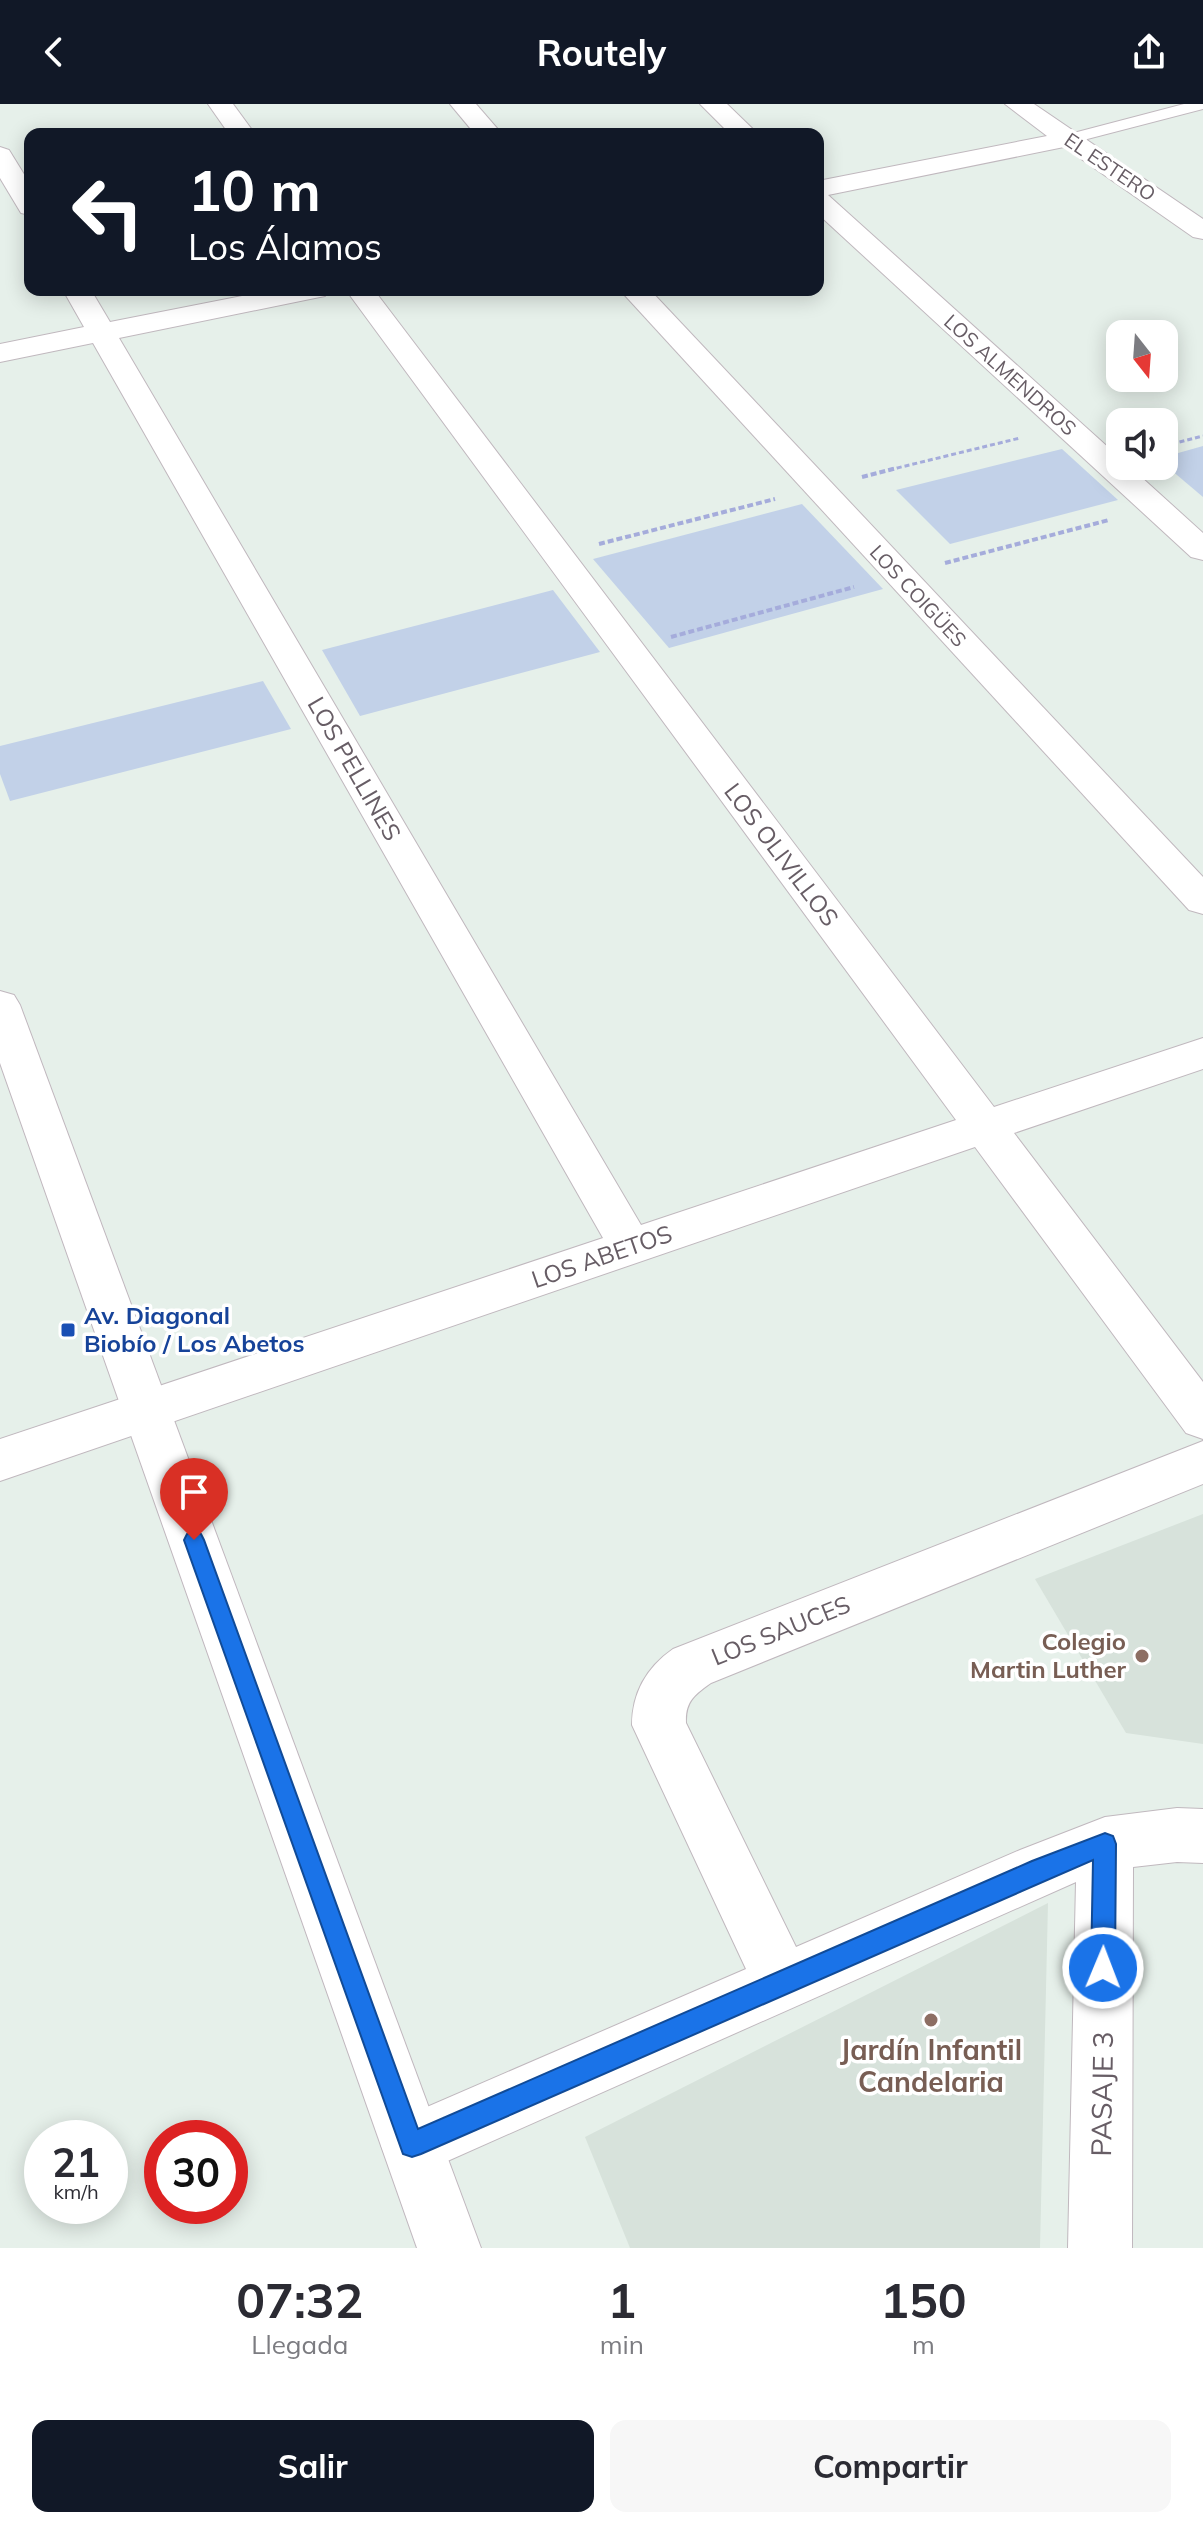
<!DOCTYPE html>
<html lang="es">
<head>
<meta charset="utf-8">
<style>
  :root { --surface:#fff; --page:#f7f7f7; --text:#2b2b33; --muted:#7c7c81; --accent:#111827 }
  body { margin:0; font-family:Mulish,sans-serif; background:var(--page); color:var(--text); height:100vh; display:flex; flex-direction:column; font-size:30px; white-space:nowrap }
  * { box-sizing:border-box; margin:0 }
  p { font-size:26px; color:var(--muted) }
  .icon { flex:none; width:44px; height:44px; fill:none; stroke:currentColor; stroke-width:2; stroke-linecap:round; stroke-linejoin:round }
  .map { position:relative; height:2144px; overflow:hidden }
  .side { display:flex; flex-direction:column; background:var(--surface); flex:1 }
  .side>* { flex:none }
  .top-card { position:absolute; left:24px; top:24px; width:800px; height:168px; border-radius:16px; box-shadow:0 4px 20px #0003; background:#111827; color:#fff; overflow:hidden }
  .needle { width:52px; rotate:163deg }
  .buttons { position:absolute; left:1106px; top:216px; display:grid; gap:16px }
  .buttons a { display:grid; place-items:center; width:72px; height:72px; border-radius:16px; background:var(--surface); box-shadow:0 4px 20px #0003; font-size:40px }
  .speed { position:absolute; left:24px; top:2016px; display:flex; gap:16px; font-size:40px; font-weight:700; text-align:center }
  .speed>* { display:grid; place-content:center; width:104px; height:104px; border-radius:50%; background:var(--surface); box-shadow:0 4px 20px #0003; line-height:1 }
  .speed small { font-size:20px; font-weight:400 }
  .speed .limit { border:12px solid #d22; background:#fff; color:#111 }
  .pin { position:absolute; display:grid; place-items:center; width:68px; height:68px; color:#fff; margin:-82px -34px; border-radius:50% 50% 50% 0; rotate:-45deg; box-shadow:0 0 8px #0007 }
  .pin .icon { rotate:45deg }
  .me { position:absolute; width:88px; margin:-44px; rotate:1deg; stroke-linejoin:round; filter:drop-shadow(0 0 6px #0008) }
  .turn { display:flex; align-items:center; gap:28px; height:168px; padding:0 32px; font-size:36px }
  .turn .icon { width:104px; height:104px; stroke-width:2.5 }
  .turn b { display:block; font-size:56px; line-height:68px }
  .eta { display:flex; justify-content:space-evenly; align-items:center; height:136px; text-align:center }
  .eta b { font-size:48px; font-weight:700; line-height:56px }
  .action { display:flex; gap:16px; margin-top:auto; padding:16px 32px }
  .action a { flex:1; height:92px; border-radius:16px; background:var(--accent); color:#fff; font-size:32px; font-weight:700; line-height:92px; text-align:center }
  .action a+a { background:var(--page); color:var(--text) }
  header { display:flex; justify-content:space-between; align-items:center; height:104px; padding:0 32px; background:var(--accent); color:#fff; font-size:36px; font-weight:700 }
  .map>svg:first-child { display:block }
  .education { fill:#d7e2db }
  .green { fill:#c2d1e8 }
  .lines { fill:none; stroke-linecap:round; stroke-linejoin:round }
  .service-casing { stroke:#c0b8be; stroke-width:2 }
  .minor-casing { stroke:#c0b8be; stroke-width:2 }
  .secondary-casing { stroke:#c0b7be; stroke-width:2 }
  .path-far1 { stroke:#a5acdb; stroke-width:3; stroke-dasharray:5 3; stroke-linecap:butt }
  .path { stroke:#a5acdb; stroke-width:4; stroke-dasharray:6 3; stroke-linecap:butt }
  .service { fill:#fff; fill-rule:evenodd }
  .minor { fill:#fff; fill-rule:evenodd }
  .secondary { fill:#fff; fill-rule:evenodd }
  .route { fill:#1a73e8; stroke:#114b97; stroke-width:2 }
  .transit-dot { fill:#1a4fb4; stroke:#fff; stroke-width:3 }
  .education-dot { fill:#8d6e63; stroke:#fff; stroke-width:3 }
  .labels { text-anchor:middle; stroke-width:7; stroke-linejoin:round; paint-order:stroke }
  .far-street-label { font-size:20px; fill:#675d65; stroke:#fff }
  .street-label { font-size:24px; fill:#675d65; stroke:#fff }
  .transit-label { font-size:24px; font-weight:bold; fill:#164399; stroke:#fff; text-anchor:start }
  .education-label { font-size:24px; font-weight:bold; fill:#785e54; stroke:#fff; text-anchor:end }
  .near-education-label { font-size:28px; font-weight:bold; fill:#785e54; stroke:#fff }
  .near-street-label { font-size:28px; fill:#675d65; stroke:#fff }
</style>
</head>
<body>
<header><svg class="icon" aria-label="back" viewBox="0 0 24 24"><path d="M15 5l-7 7 7 7"/></svg>Routely<svg class="icon" aria-label="share" viewBox="0 0 24 24"><path d="M12 15V3M7 8l5-5 5 5M5 13v7h14v-7"/></svg></header>
<div class="map">
<svg width="1203" height="2144" viewBox="0 0 1203 2144">
  <rect width="100%" height="100%" fill="#e6f0ea"/>
  <g class="education">
    <polygon points="1203,1410 1203,1640 1126,1629 1035,1475"/>
    <polygon points="1048,1799 1040,2144 630,2144 585,2033"/>
  </g>
  <g class="green">
    <polygon points="1203,342 1203,393 1164,360 1164,353"/>
    <polygon points="1062,345 1118,396 950,440 896,386"/>
    <polygon points="802,400 883,485 669,544 593,455"/>
    <polygon points="553,486 600,548 360,612 322,546"/>
    <polygon points="263,577 291,625 10,697 0,670 0,642"/>
  </g>
  <g class="lines">
    <g class="service-casing">
      <polygon id="service" points="1184,0 1203,0 1203,5 1068,40 1060,35 1062,32"/>
    </g>
    <g class="minor-casing">
      <g id="minor">
        <polygon points="208,0 233,0 255,30 229,30"/>
        <polygon points="450,0 476,0 502,30 475,30"/>
        <polygon points="700,0 727,0 758,30 730,30"/>
        <polygon points="1005,0 1034,0 1203,115 1203,135 1193,133 1064,43 828,91 1120,354 1120,362 1129,362 1203,429 1203,456 1191,453 818,110 818,77 1047,32"/>
        <polygon points="0,43 9,46 30,80 30,111 21,109 0,74"/>
        <polygon points="63,186 91,186 110,218 273,186 329,186 325,192 315,194 119,234 641,1121 956,1016 346,186 374,186 994,1003 1203,934 1203,965 1014,1029 1203,1278 1203,1335 1186,1329 975,1043 0,1377 0,1335 603,1134 93,239 0,258 0,240 84,223"/>
        <polygon points="620,186 650,186 1203,773 1203,810 1189,806"/>
        <path d="M 1203,1337 L 1203,1380 L 711,1579 C 694,1591 685,1598 686,1619 L 796,1843 L 1020,1746 L 1105,1713 L 1177,1704 L 1203,1705 L 1203,1759 L 1177,1758 L 1133,1763 L 1132,2144 L 1068,2144 L 1076,1778 L 434,2063 L 412,2072 L 390,2063 L 381,2041 L 390,2019 L 746,1865 L 632,1621 C 632,1589 647,1563 673,1545 Z"/>
      </g>
    </g>
    <g class="secondary-casing">
      <polygon id="secondary" points="0,887 14,891 20,901 481,2144 417,2144 0,959"/>
    </g>
    <g class="path-far1">
      <polyline points="1164,342 1203,332"/>
      <polyline points="889,366 1020,334"/>
    </g>
    <g class="path">
      <polyline points="862,373 897,364"/>
      <polyline points="599,440 775,395"/>
      <polyline points="945,459 1109,416"/>
      <polyline points="671,533 854,483"/>
    </g>
    <use href="#service" class="service"/>
    <use href="#minor" class="minor"/>
    <use href="#secondary" class="secondary"/>
  </g>
  <polygon class="route" points="194,1427 201,1430 204,1436 418,2025 1032,1757 1105,1729 1113,1732 1116,1740 1115,1864 1112,1873 1103,1876 1095,1873 1091,1864 1093,1756 421,2050 412,2053 403,2050 184,1436 187,1430"/>
  <rect class="transit-dot" x="60" y="1218" width="16" height="16" rx="4"/>
  <g class="education-dot">
    <circle cx="1142" cy="1552" r="8"/>
    <circle cx="931" cy="1916" r="8"/>
  </g>
  <g class="labels">
    <g class="far-street-label">
      <text transform="translate(1110 63) rotate(34)" y="7">EL ESTERO</text>
      <text transform="translate(1010 271) rotate(42)" y="7">LOS ALMENDROS</text>
      <text transform="translate(918 492) rotate(47)" y="7">LOS COIGÜES</text>
    </g>
    <g class="street-label">
      <text transform="translate(354 665) rotate(60)" y="8">LOS PELLINES</text>
      <text transform="translate(781 751) rotate(53)" y="8">LOS OLIVILLOS</text>
      <text transform="translate(602 1153) rotate(-19)" y="8">LOS ABETOS</text>
      <text transform="translate(781 1527) rotate(-22)" y="8">LOS SAUCES</text>
    </g>
    <g class="transit-label">
      <text x="84" y="1220">Av. Diagonal<tspan x="84" dy="28">Biobío / Los Abetos</tspan></text>
    </g>
    <g class="education-label">
      <text x="1126" y="1546">Colegio<tspan x="1126" dy="28">Martin Luther</tspan></text>
    </g>
    <g class="near-education-label">
      <text x="931" y="1956">Jardín Infantil<tspan x="931" dy="32">Candelaria</tspan></text>
    </g>
    <g class="near-street-label">
      <text transform="translate(1102 1990) rotate(-89)" y="10">PASAJE 3</text>
    </g>
  </g>
</svg>
<div class="buttons">
<a><svg class="needle" viewBox="-14 -14 28 28"><path d="M0-13l5 13h-10z" fill="#e53935"/><path d="M0 13l5-13h-10z" fill="#7c7c81"/></svg></a>
<a><svg class="icon" aria-label="sound" viewBox="0 0 24 24"><path d="M4 9h4l5-4v14l-5-4H4zM17 9q2 3 0 6"/></svg></a>
</div>
<div class="speed"><div>21<small>km/h</small></div><div class="limit">30</div></div>
<div class="pin" style="left:194px;top:1436px;background:#d93025"><svg class="icon" aria-label="arrive" viewBox="0 0 24 24"><path d="M6 21V4h12l-3 4 3 4H6"/></svg></div>
<svg class="me" style="left:1103px;top:1864px" viewBox="-20 -20 40 40"><circle r="17" fill="#1a73e8" stroke="#fff" stroke-width="3"/><path d="M0-11L8 9 0 5-8 9z" fill="#fff"/></svg>
<div class="top-card">
<div class="turn"><svg class="icon" aria-label="left" viewBox="0 0 24 24"><path d="M17 20v-9H6M10 6l-5 5 5 5"/></svg><div><b>10 m</b>Los Álamos</div></div>
</div>
</div>
<section class="side">
<div class="eta">
<div><b>07:32</b><p>Llegada</p></div>
<div><b>1</b><p>min</p></div>
<div><b>150</b><p>m</p></div>
</div>
<div class="action"><a>Salir</a><a>Compartir</a></div>
</section>
</body>
</html>
